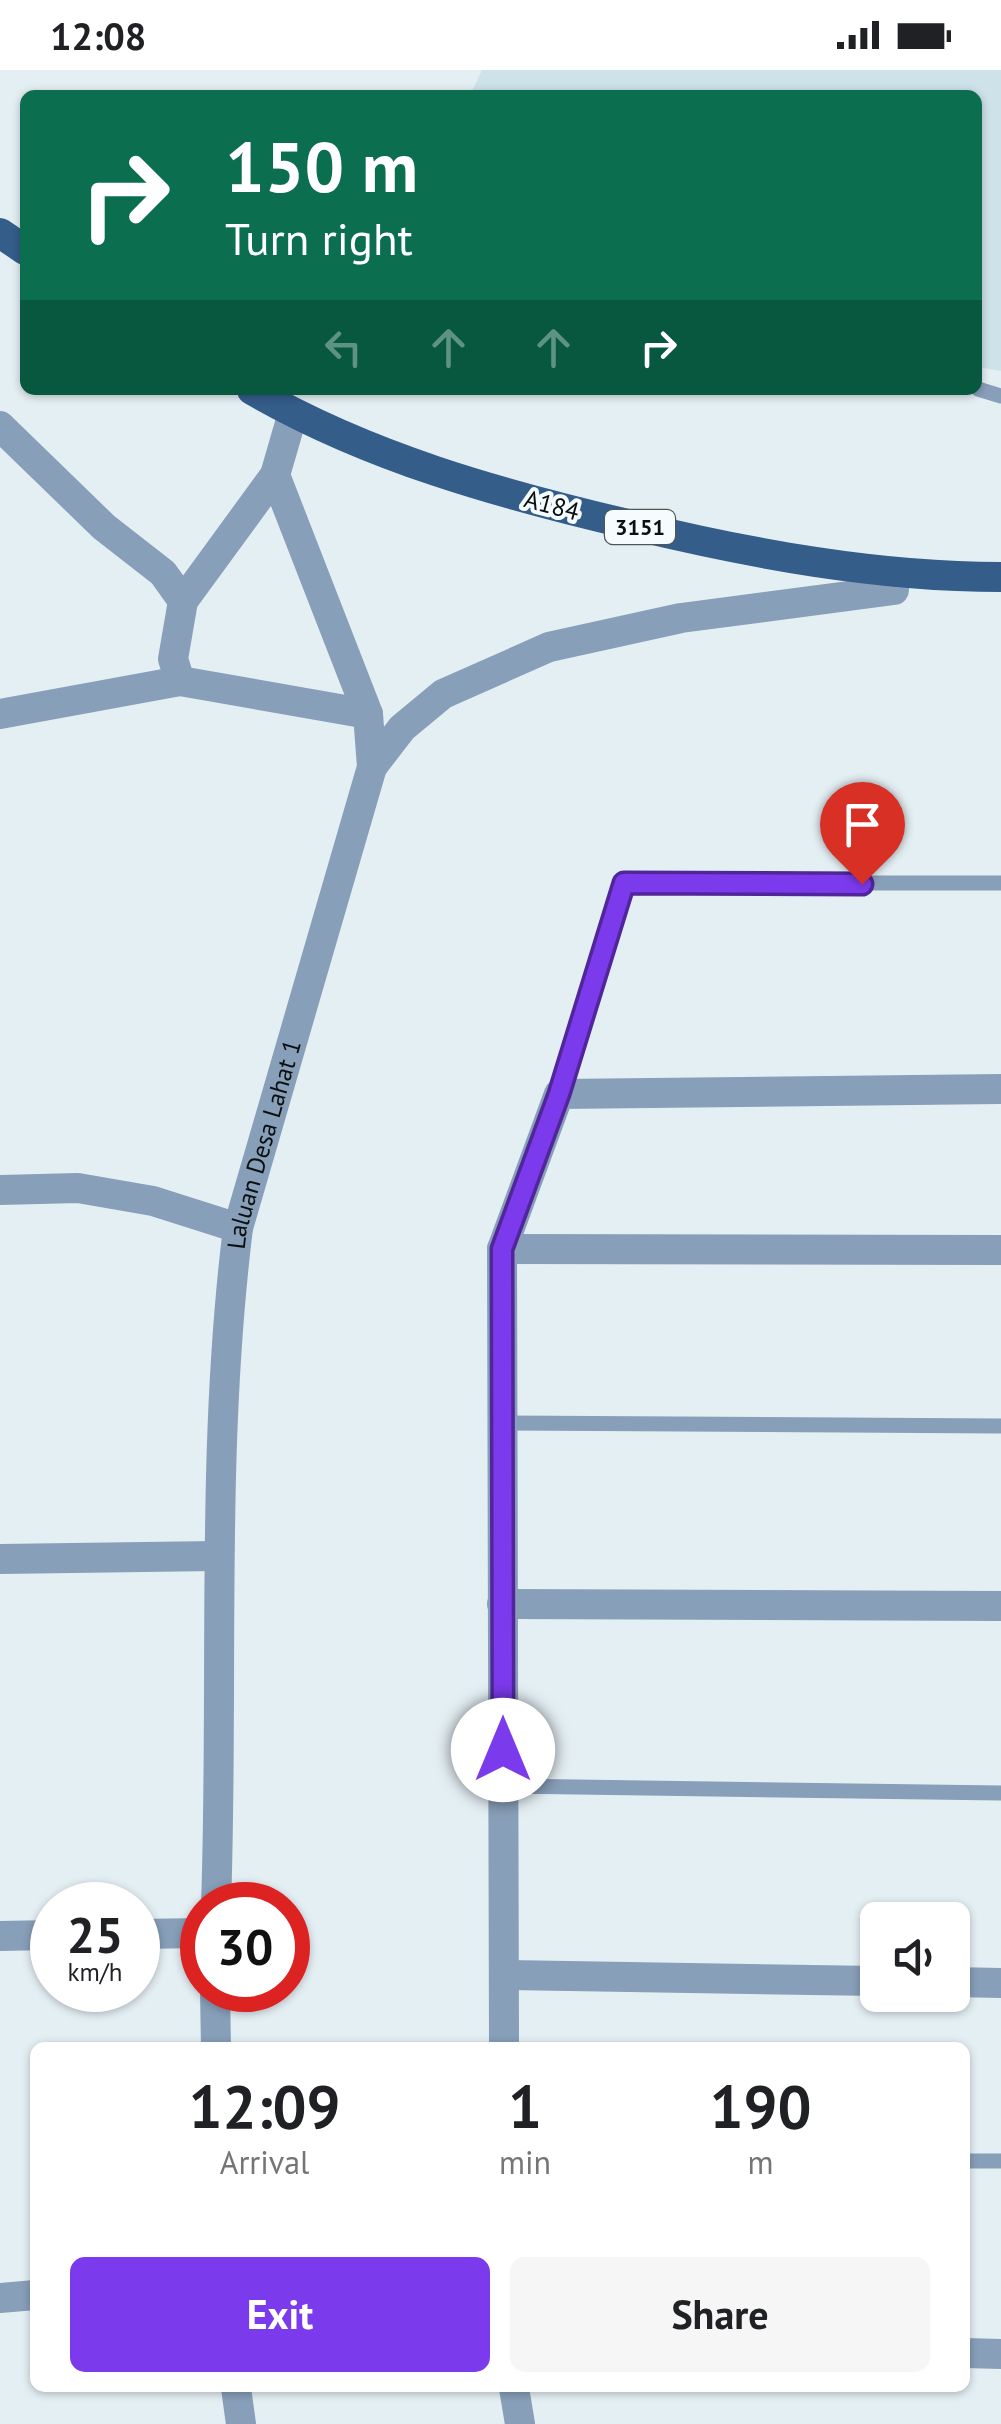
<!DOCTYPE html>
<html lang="en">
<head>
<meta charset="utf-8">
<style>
  :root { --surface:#fff; --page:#f6f6f6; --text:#202124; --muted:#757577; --accent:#7c3aed }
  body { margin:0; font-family:"PT Sans",sans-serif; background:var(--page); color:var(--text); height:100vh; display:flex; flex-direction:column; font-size:38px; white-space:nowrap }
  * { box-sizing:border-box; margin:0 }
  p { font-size:32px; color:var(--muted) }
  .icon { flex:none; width:55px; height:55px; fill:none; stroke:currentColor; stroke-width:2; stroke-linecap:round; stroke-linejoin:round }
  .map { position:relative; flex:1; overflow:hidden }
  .drawer { position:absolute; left:30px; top:1972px; width:940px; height:350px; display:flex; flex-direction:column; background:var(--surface); border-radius:15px; box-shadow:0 2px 8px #0004 }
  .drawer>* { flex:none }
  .hud { position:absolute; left:20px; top:20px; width:962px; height:305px; border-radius:15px; box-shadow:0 2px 8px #0004; background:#0b6e4f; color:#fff; overflow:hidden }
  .buttons { position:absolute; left:860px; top:1832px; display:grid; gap:20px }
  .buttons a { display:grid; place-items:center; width:110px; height:110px; border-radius:15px; background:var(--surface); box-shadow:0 2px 8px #0004; font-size:50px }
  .speed { position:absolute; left:30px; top:1812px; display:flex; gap:20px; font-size:50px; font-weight:700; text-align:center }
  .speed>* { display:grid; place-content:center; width:130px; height:130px; border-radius:50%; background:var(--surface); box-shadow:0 2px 8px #0004; line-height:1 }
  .speed small { font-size:25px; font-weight:400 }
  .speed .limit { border:15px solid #d22; background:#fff; color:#111 }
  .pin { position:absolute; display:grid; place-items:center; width:85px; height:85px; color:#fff; margin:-102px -42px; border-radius:50% 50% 50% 0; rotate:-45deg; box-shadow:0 0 10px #0007 }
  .pin .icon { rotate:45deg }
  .me { position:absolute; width:110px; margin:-55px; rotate:0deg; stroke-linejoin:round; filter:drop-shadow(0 0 8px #0008) }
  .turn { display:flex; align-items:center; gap:35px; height:210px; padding:0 40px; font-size:45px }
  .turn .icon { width:130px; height:130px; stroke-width:2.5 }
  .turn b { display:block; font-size:70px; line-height:85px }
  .lanes { display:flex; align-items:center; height:95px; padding:0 40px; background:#0003; justify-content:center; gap:50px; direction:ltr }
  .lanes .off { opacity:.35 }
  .eta { display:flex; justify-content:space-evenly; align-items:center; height:170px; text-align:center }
  .eta b { font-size:60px; font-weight:700; line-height:70px }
  .button { display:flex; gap:20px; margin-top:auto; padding:20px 40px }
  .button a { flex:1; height:115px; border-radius:15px; background:var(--accent); color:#fff; font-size:40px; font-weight:700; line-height:115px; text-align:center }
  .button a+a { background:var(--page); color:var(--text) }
  .status { display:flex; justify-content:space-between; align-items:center; height:70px; padding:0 50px; background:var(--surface); direction:ltr }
  .status svg { height:28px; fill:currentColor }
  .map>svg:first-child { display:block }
  .built { fill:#cee2e9 }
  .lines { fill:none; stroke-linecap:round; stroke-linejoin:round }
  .lane { stroke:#889fb9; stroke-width:15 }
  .street { stroke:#889fb9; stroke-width:30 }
  .primary { stroke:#345d8a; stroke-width:30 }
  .route-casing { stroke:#51269a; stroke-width:25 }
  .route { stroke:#7c3aed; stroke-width:18 }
  .labels { text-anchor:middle; stroke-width:8; stroke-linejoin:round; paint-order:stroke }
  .shield { fill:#f5fcfe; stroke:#515657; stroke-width:2.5 }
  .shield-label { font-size:22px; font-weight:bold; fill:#0b0f10 }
  .street-label { font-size:25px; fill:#0b0f10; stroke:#f5fcfe }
</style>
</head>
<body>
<div class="status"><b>12:08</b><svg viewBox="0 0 49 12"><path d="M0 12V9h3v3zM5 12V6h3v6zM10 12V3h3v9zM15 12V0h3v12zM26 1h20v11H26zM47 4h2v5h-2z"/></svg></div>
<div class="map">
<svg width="1001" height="2354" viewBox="0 0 1001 2354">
  <rect width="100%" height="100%" fill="#e4eff4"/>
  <polygon class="built" points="482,0 1001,0 1001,301 978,297 978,25 470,25"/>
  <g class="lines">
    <g class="lane">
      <polyline points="978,319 1001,326"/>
      <polyline points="559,1024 624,813 1001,813"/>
      <polyline points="502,1353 1001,1356"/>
      <polyline points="503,1716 1001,1723"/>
      <polyline points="965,2091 1001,2091"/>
    </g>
    <g class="street">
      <polyline points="0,356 104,457 163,503 183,531 173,589 180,611 368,644"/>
      <polyline points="183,531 275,405"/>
      <polyline points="0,644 180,611"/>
      <polyline points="372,697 402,658 443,624 549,577 681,548 894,520"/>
      <polyline points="0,1120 78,1118 153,1131 238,1158"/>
      <polyline points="502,1179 1001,1180"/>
      <polyline points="0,1489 216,1486"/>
      <polyline points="502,1534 1001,1536"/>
      <path id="s1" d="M 216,1835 C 224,1609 210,1383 238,1158 L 372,697 L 368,644 L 275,405 L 293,343"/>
      <polyline points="138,1864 202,1863"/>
      <polyline points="0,1866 52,1865"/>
      <polyline points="504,1905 878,1911"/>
      <polyline points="952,1912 1001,1913"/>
      <polyline points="215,1920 216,1978"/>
      <polyline points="504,1978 502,1179 559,1024 1001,1019"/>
      <polyline points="0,2228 35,2225"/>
      <polyline points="965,2283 1001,2284"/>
      <polyline points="236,2318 241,2354"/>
      <polyline points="514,2318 520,2354"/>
    </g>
    <g class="primary">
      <polyline points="0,163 25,180"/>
      <path d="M 252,320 C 370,388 500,424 632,455 C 752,484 877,507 1001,507"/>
    </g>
  </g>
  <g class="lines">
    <g class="route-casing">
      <polyline id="route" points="503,1680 502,1179 559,1024 624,813 862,814"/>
    </g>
    <use href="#route" class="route"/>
  </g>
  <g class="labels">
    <rect class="shield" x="605" y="440" width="70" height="34" rx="8"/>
    <g class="shield-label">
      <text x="640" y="465">3151</text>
    </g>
    <g class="street-label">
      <text transform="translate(552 435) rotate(15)" y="9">A184</text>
      <text dy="9" stroke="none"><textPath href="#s1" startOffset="765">Laluan Desa Lahat 1</textPath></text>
    </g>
  </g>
</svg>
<div class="buttons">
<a><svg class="icon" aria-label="sound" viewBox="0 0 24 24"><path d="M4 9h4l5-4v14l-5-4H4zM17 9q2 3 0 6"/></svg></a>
</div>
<div class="speed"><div>25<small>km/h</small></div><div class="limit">30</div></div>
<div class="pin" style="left:862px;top:814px;background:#d93025"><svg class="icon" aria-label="arrive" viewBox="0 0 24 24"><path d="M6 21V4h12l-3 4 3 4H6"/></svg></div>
<svg class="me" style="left:503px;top:1680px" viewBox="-20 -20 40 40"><circle r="19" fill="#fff"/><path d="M0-13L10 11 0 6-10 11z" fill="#7c3aed"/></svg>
<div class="hud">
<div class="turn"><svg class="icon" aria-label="right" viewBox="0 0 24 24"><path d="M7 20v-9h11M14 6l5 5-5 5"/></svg><div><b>150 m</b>Turn right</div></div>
<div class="lanes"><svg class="icon off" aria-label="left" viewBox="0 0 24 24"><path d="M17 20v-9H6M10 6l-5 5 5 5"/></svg><svg class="icon off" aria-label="ahead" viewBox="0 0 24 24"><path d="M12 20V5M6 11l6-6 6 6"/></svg><svg class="icon off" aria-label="ahead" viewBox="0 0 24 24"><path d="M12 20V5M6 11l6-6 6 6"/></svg><svg class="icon" aria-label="right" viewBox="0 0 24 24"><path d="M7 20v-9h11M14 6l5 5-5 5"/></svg></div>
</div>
<section class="drawer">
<div class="eta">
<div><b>12:09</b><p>Arrival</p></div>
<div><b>1</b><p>min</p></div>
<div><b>190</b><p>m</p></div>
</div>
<div class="button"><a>Exit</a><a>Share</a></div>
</section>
</div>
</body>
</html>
